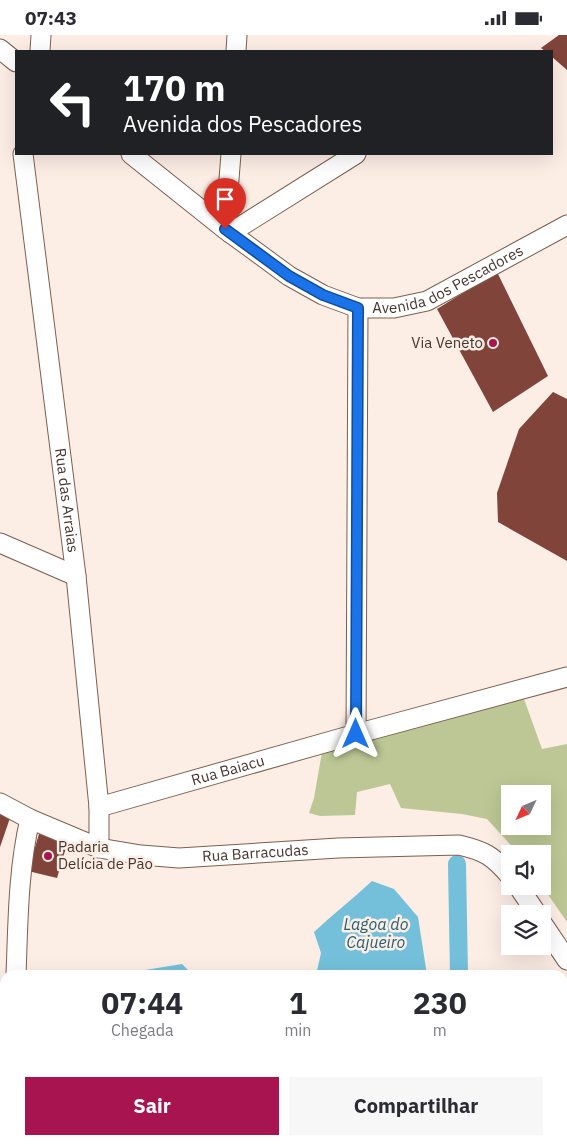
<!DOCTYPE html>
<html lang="pt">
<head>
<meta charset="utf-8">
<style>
  :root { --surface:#fff; --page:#f7f7f7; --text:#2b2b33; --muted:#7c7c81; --accent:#a7144f }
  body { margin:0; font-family:"IBM Plex Sans",sans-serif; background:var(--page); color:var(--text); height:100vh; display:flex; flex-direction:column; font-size:19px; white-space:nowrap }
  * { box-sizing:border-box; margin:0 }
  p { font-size:16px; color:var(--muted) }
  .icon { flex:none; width:28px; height:28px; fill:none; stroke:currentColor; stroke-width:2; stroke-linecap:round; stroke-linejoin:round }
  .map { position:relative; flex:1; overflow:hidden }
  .details { position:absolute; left:0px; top:935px; width:568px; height:175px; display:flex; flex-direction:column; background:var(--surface); border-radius:15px 15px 0 0; box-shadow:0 5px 20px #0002 }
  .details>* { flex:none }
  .guide { position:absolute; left:15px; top:15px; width:538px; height:105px; border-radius:0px; box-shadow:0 5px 20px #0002; background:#202124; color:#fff; overflow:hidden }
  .needle { width:32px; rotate:226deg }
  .controls { position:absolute; left:501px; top:750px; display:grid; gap:10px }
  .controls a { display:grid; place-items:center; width:50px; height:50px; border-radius:0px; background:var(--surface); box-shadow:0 5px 20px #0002; font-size:25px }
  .pin { position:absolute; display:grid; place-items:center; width:42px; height:42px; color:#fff; margin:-51px -21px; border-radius:50% 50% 50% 0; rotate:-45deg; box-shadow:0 0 5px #0007 }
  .pin .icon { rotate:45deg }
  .me { position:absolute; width:55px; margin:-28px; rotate:0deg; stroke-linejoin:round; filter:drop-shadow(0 0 4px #0008) }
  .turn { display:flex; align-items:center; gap:18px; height:105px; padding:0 25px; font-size:22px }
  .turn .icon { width:65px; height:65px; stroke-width:2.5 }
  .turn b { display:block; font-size:35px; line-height:42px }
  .eta { display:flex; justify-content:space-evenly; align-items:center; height:85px; text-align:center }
  .eta b { font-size:30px; font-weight:700; line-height:35px }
  .cta { display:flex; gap:10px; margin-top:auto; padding:10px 25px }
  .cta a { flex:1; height:58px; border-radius:0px; background:var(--accent); color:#fff; font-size:20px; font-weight:700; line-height:58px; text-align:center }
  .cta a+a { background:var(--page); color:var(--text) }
  .status { display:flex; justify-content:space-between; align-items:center; height:35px; padding:0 25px; background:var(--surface); direction:ltr }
  .status svg { height:14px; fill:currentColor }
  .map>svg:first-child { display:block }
  .green { fill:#bcc795; fill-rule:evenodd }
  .water { fill:#74c0da }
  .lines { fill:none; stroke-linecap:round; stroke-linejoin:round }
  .canal { stroke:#74c0da; stroke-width:18 }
  .building { fill:#80443a }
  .minor-casing { stroke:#7e5e4f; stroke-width:21 }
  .minor { stroke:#fff; stroke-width:19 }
  .route-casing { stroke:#114b97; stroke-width:12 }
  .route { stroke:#1a73e8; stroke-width:9 }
  .poi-dot { fill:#a7144f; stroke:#fcede5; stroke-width:2 }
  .labels { text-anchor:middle; stroke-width:5; stroke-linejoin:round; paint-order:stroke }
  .street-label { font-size:15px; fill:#45362f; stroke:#fcede5 }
  .poi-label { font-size:15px; fill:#45362f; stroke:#fcede5; text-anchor:end }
  .water-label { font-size:16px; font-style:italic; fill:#225f71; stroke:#fcede5 }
</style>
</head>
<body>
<div class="status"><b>07:43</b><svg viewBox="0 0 49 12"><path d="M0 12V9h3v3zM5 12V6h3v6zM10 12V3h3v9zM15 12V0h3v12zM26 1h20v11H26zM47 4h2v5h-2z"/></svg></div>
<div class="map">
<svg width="567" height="1110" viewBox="0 0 567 1110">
  <rect width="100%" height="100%" fill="#fcede5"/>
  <path class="green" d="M 524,664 L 542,714 L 567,709 L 567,887 L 542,851 L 542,819 L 519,819 L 487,784 L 462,779 L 401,773 L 390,749 L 357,757 L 355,780 L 320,781 L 309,778 L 314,763 L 322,717 L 407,690 ZM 510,759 L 542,759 L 542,791 L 510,791 Z"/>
  <g class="water">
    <path d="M 372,846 L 394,854 L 418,882 L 427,940 L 316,940 L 321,918 L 314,897 C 333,879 353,864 372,846 Z"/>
    <polygon points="182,929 193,940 156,940 145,935"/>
    <polygon points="209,1105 425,1105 427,1110 208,1110"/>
  </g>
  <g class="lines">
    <g class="canal">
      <polyline points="457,829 459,940"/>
      <polyline points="461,1105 461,1110"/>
    </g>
  </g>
  <g class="building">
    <polygon points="559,0 567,0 567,35 551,21 551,16 545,16 541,13"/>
    <polygon points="497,237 548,341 493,377 437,274"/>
    <polygon points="553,357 567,364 567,526 498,487 497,458 519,394"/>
    <polygon points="0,778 11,780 0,812"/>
    <polygon points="39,799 68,806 57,843 28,836"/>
  </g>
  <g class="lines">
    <g class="minor-casing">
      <g id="minor">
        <polyline points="0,14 16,27"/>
        <polyline points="40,16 41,0"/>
        <polyline points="236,16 237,0"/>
        <path id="s1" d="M 23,119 L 76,541 L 99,772 L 99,813"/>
        <path id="s2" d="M 131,119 L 225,194 L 289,241 L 323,260 L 358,273 L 394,273 L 427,266 L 567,190"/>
        <polyline points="225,194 231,119"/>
        <polyline points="230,198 356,119"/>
        <polyline points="0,508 76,541"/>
        <polyline points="356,699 358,273"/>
        <path id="s3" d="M 0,768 L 30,784 L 99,813 L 141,820 L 179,823 L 338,813 L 459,810 C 485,816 493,821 510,841"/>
        <path id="s4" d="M 99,772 L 356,699 L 567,642"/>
        <polyline points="518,851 537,879"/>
        <polyline points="542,888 567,925"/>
        <path d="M 16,940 C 18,888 18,835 30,784"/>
        <polyline points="11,1110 11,1105"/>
      </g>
    </g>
    <use href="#minor" class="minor"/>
  </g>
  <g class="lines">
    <g class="route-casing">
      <polyline id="route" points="225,194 289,241 323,260 358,273 356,699"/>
    </g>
    <use href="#route" class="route"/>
  </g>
  <g class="poi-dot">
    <circle cx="493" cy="308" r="5"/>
    <circle cx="48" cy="821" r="5"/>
  </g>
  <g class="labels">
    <g class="street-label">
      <text dy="5" stroke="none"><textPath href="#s2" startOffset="372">Avenida dos Pescadores</textPath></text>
      <text dy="5" stroke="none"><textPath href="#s1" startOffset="349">Rua das Arraias</textPath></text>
      <text dy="5" stroke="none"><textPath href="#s4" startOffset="134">Rua Baiacu</textPath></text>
      <text dy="5" stroke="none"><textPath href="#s3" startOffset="266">Rua Barracudas</textPath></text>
    </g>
    <g class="poi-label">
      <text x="483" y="313">Via Veneto</text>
      <text x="58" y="817" text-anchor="start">Padaria<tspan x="58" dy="17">Delícia de Pão</tspan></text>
    </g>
    <g class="water-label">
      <text x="376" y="895">Lagoa do<tspan x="376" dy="18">Cajueiro</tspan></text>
    </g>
  </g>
</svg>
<div class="controls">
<a><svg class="needle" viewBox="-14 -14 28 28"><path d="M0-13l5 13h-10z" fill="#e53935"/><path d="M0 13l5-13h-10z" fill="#7c7c81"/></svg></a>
<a><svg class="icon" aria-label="sound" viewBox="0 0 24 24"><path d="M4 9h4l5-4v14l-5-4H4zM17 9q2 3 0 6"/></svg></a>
<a><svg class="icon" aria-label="layers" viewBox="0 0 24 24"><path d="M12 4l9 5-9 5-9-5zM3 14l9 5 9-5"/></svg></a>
</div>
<div class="pin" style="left:225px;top:194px;background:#d93025"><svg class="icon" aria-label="arrive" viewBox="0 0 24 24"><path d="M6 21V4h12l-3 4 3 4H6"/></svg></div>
<svg class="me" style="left:356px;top:699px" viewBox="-20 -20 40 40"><path d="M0-17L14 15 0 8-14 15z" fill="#1a73e8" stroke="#fff" stroke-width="4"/></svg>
<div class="guide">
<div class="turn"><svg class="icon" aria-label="left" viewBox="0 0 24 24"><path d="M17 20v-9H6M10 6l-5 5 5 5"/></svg><div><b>170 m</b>Avenida dos Pescadores</div></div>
</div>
<section class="details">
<div class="eta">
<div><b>07:44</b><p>Chegada</p></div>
<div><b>1</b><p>min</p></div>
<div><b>230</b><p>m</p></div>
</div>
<div class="cta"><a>Sair</a><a>Compartilhar</a></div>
</section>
</div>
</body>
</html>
